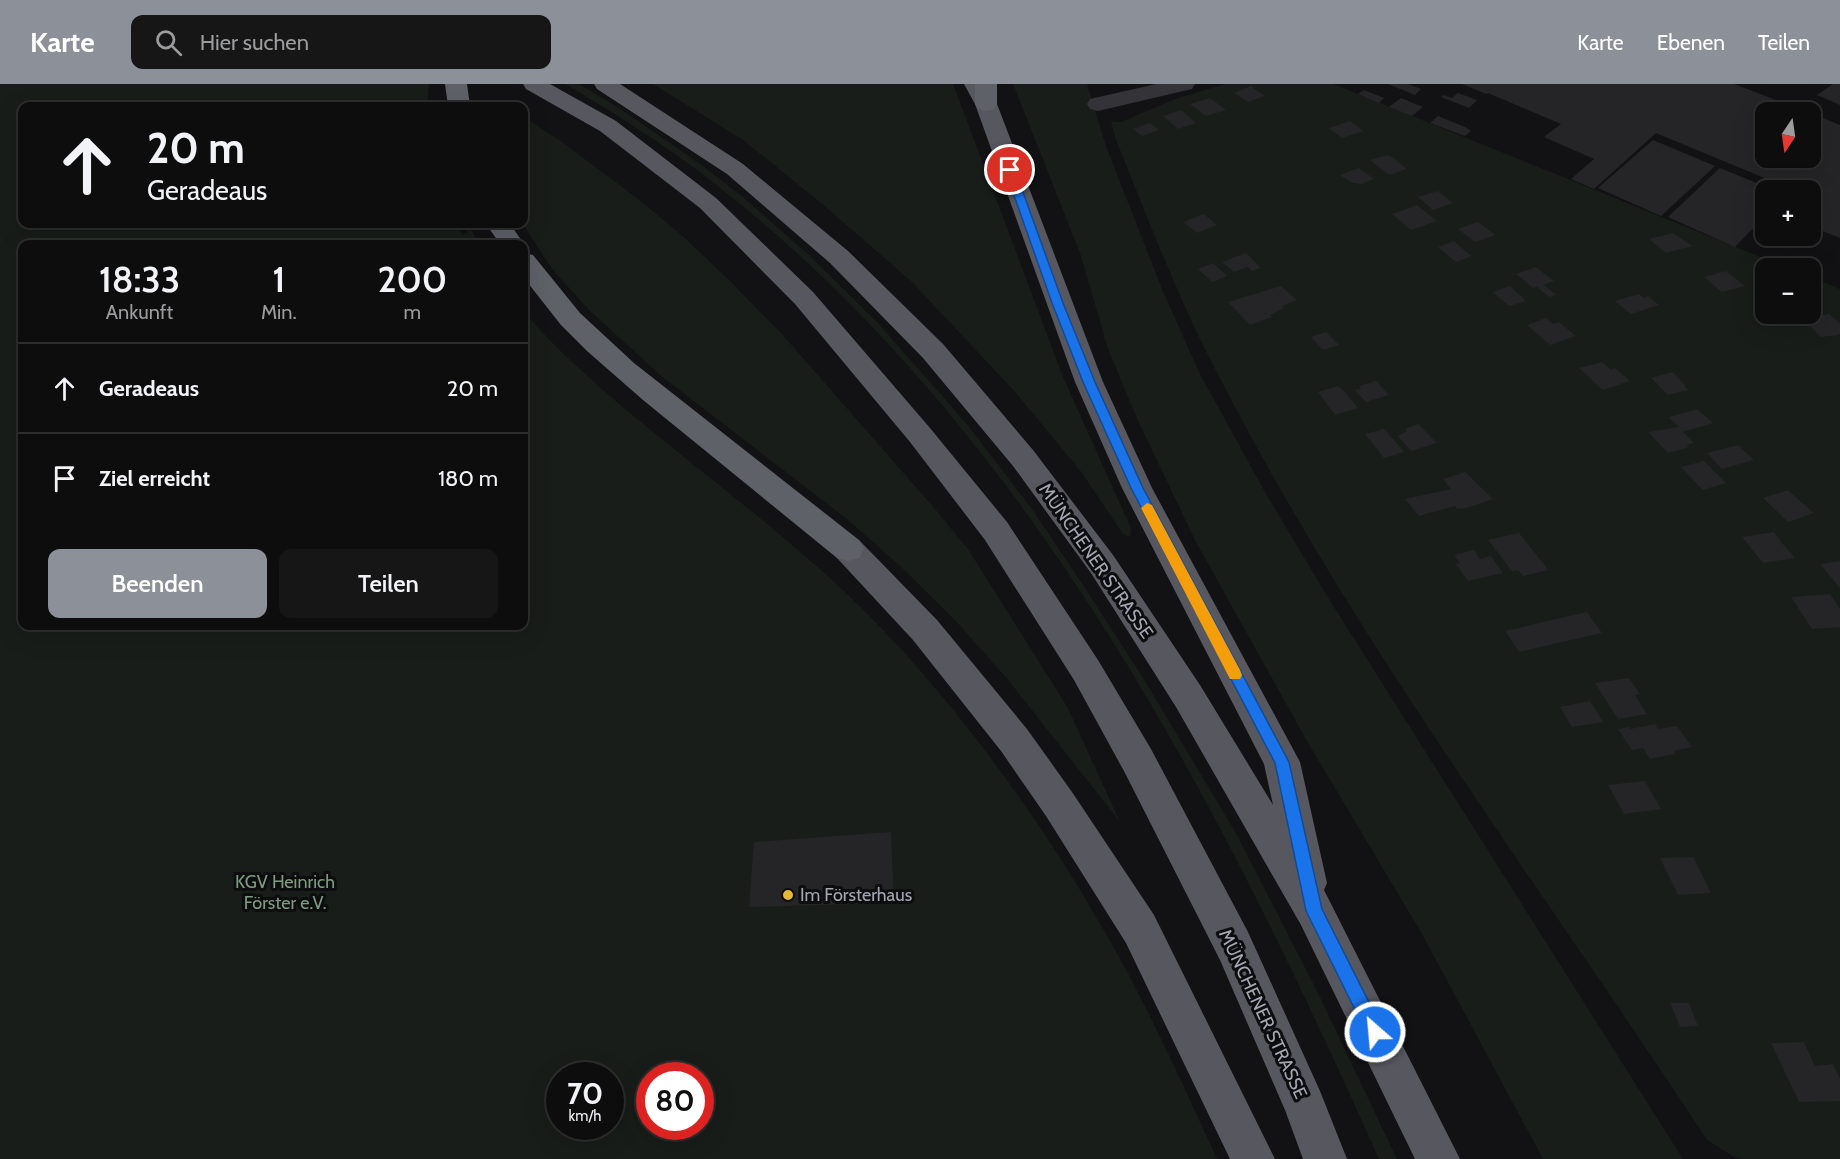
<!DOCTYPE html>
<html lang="de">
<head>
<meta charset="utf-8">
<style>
  :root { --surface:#0e0d0e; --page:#171617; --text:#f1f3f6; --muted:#9b9c9e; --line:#2e2d2e; --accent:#8c9099 }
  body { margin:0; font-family:Cabin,sans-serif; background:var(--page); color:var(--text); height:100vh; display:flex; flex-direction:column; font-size:22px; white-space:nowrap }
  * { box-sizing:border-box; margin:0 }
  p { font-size:20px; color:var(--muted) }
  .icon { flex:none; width:33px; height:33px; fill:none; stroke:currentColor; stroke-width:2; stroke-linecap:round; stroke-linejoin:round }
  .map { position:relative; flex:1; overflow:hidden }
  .details { position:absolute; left:18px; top:156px; width:510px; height:390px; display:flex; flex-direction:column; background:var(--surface); border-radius:12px; box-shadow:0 6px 24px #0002,0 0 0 2px var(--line) }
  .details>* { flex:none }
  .top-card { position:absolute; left:18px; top:18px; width:510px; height:126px; border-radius:12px; box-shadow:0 6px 24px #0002,0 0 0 2px var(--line); background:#0e0d0e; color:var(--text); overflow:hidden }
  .needle { width:39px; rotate:193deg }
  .fabs { position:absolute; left:1755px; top:18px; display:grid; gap:12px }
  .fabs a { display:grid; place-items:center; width:66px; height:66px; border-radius:12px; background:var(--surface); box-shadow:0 6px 24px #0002,0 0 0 2px var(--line); font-size:30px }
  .speed { position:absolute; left:546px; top:978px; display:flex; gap:12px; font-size:30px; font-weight:700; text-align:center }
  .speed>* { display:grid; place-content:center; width:78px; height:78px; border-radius:50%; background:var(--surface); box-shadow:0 6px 24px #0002,0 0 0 2px var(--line); line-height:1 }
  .speed small { font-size:15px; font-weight:400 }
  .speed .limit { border:9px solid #d22; background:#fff; color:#111 }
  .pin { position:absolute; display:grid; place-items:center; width:51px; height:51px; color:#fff; margin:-26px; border:3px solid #fff; border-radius:50%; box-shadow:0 2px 6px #0007 }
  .me { position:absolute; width:66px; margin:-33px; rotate:333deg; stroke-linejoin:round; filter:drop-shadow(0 0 4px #0008) }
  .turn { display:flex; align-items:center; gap:21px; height:126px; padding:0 30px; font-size:27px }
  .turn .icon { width:78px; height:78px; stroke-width:2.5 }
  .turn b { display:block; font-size:42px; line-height:51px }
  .eta { display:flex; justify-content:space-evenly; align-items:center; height:102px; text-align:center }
  .eta b { font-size:36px; font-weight:600; line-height:42px }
  .cta { display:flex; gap:12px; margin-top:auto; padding:12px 30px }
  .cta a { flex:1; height:69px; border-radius:12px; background:var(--accent); color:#fff; font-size:24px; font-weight:600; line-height:69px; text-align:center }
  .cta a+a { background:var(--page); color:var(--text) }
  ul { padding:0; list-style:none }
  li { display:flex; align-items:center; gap:18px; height:90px; padding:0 30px; border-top:2px solid var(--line) }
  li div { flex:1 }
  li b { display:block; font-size:22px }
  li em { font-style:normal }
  header { display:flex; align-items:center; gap:36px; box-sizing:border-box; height:84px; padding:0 30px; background:var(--accent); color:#fff }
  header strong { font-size:28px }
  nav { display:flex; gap:33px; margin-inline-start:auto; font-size:21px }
  .search { width:420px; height:54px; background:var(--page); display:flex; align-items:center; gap:15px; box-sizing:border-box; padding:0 21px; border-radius:12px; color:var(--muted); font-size:22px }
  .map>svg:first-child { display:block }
  .green { fill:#181d19; fill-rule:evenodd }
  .building { fill:#252427 }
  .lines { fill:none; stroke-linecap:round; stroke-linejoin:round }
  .minor { fill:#333338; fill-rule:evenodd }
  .trunk { fill:#57585f; fill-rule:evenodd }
  .motorway { fill:#5f6168; fill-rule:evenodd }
  .route { fill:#1a73e8; stroke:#114b97; stroke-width:1.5 }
  .slow { fill:#f59e0b }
  .poi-dot { fill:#e5b837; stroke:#0d0c0e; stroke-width:2 }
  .labels { text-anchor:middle; stroke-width:6; stroke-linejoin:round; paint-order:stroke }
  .street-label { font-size:18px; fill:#a4a7b3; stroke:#0d0c0e }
  .park-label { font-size:18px; fill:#7c9d80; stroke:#0d0c0e }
  .poi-label { font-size:18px; fill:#a4a7b3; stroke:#0d0c0e; text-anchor:start }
</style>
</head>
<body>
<header>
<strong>Karte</strong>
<div class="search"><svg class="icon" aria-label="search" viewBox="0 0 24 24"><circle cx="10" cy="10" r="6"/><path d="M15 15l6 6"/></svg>Hier suchen</div>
<nav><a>Karte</a><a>Ebenen</a><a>Teilen</a></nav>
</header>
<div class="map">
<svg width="1840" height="1075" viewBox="0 0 1840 1075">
  <rect width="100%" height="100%" fill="#121113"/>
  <g class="green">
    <path d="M 0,0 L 429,0 L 427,22 L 22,22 L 22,140 L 457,140 L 462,150 L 468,149 L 464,141 L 468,140 L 479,160 L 22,160 L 22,542 L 524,542 L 524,227 C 553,263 589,294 624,324 C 697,385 773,441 843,506 C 943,600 1038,730 1106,850 C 1148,922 1182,999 1217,1075 L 0,1075 ZM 560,992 L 610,992 L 610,1042 L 560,1042 ZM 650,992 L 700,992 L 700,1042 L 650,1042 Z"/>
    <path d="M 565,0 L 579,0 L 619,24 L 699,79 L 744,114 L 809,171 L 877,238 L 966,339 L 1032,425 L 1087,507 L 1145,597 L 1236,749 L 1319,911 L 1397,1075 L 1379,1075 C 1219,717 1030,346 714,99 C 667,62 616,30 565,0 Z"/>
    <polygon points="653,0 953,0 1063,293 1131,444 1130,453 1123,450 1082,389 1016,309 911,197 821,119 743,56"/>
    <polygon points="1013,0 1087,0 1106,62 1162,205 1200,290 1265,408 1324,507 1683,1075 1543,1075 1422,850 1308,659 1196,458 1138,337 1108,265 1080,169"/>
    <path d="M 1225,0 L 1333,0 L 1788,184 L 1766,184 L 1766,230 L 1810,230 L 1811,193 L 1840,205 L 1840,1075 L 1744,1075 L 1734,1073 L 1707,1056 C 1548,813 1371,580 1235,323 C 1217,288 1198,254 1183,218 C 1159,165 1138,110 1116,56 L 1111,38 L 1121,38 L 1175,15 Z"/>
    <polygon points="524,33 562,58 637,114 685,154 730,197 782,250 936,426 968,465 1068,624 1120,738 1009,597 954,535 898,480 848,436 660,291 589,226 552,185 536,161 523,140 524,125 530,123 524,110"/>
  </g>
  <g class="building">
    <polygon points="1388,0 1408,0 1421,5 1415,11"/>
    <polygon points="1462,0 1734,0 1808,28 1766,28 1766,74 1810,74 1810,29 1840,41 1840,154 1810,142 1810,106 1793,106 1656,49 1594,105 1571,95 1594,75 1544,53 1561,40 1488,9 1486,10"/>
    <polygon points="1833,0 1840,0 1840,21 1817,11"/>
    <polygon points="1251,2 1265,12 1248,18 1234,9"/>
    <polygon points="1364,6 1384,14 1379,19 1358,10"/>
    <polygon points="1458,9 1477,16 1469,24 1441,13 1444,11 1452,14"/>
    <polygon points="1210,14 1226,26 1206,32 1190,20"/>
    <polygon points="1401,14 1423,23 1412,32 1389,23"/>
    <polygon points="1181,26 1196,39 1178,45 1163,32"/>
    <polygon points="1438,32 1465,43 1471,47 1465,52 1430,39"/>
    <polygon points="1350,37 1363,47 1342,54 1329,44"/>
    <polygon points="1150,39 1159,46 1142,52 1133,45"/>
    <polygon points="1653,56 1715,82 1661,132 1598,104"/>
    <polygon points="1388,71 1392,73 1407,85 1389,91 1370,76"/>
    <polygon points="1359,84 1374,95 1361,100 1352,99 1340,91"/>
    <polygon points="1720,84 1774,106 1766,106 1766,131 1735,163 1668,133"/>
    <polygon points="1438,107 1453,119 1433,126 1418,113"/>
    <polygon points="1417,121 1437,137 1411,146 1392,130"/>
    <polygon points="1204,130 1217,141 1197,149 1183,138"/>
    <polygon points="1478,138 1495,151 1475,158 1458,145"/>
    <polygon points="1673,149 1692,162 1666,169 1649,155"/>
    <polygon points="1454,157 1463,165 1472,172 1456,178 1438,163"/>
    <polygon points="1246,169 1261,184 1252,187 1248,183 1234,188 1222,178"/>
    <polygon points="1213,179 1227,192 1212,198 1198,185"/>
    <polygon points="1536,183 1554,197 1544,201 1556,211 1549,213 1537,203 1533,204 1516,190"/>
    <polygon points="1726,187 1745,202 1722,208 1704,193"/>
    <polygon points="1281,202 1297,216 1282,222 1284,224 1270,231 1272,233 1250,241 1228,218"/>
    <polygon points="1510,202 1526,217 1509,222 1493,208"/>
    <polygon points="1639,210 1644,214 1648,212 1659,221 1631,230 1615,217"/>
    <polygon points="1829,230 1840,240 1840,249 1837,251 1821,253 1802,234"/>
    <polygon points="1546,234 1553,240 1559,238 1576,252 1550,261 1527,241"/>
    <polygon points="1326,248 1339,261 1323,266 1311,253"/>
    <polygon points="1602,278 1611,286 1615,284 1630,297 1603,306 1579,284"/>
    <polygon points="1673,288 1686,302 1684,302 1688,306 1668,311 1651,294"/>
    <polygon points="1376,297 1389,311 1366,318 1355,306 1361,305 1359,302"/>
    <polygon points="1338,302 1345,308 1358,324 1335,331 1318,308"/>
    <polygon points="1697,325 1713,339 1683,348 1694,359 1687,361 1689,363 1668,369 1648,348 1679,343 1669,333"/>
    <polygon points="1418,340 1437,359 1411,367 1398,352 1407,347 1405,345"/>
    <polygon points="1384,345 1392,354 1404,368 1384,374 1365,350"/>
    <polygon points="1738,361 1754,376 1722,385 1707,369"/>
    <polygon points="1704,377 1726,399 1703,406 1681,383"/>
    <polygon points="1465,388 1493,415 1467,424 1457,425 1455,422 1419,432 1405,415 1451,405 1443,395"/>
    <polygon points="1788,406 1801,418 1814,429 1788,438 1763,414"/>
    <polygon points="1774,448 1782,459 1795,474 1763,479 1742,453"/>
    <polygon points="1519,449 1543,479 1548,486 1523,492 1518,486 1512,487 1488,456"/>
    <polygon points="1474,466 1480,475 1491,472 1503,489 1468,497 1456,480 1460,479 1454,471"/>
    <polygon points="1840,477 1840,504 1820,480"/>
    <polygon points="1830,510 1840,525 1840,543 1812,545 1791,513"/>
    <polygon points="1587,528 1602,549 1519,568 1505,547"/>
    <polygon points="1629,594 1640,610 1635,611 1647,630 1618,635 1595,599"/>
    <polygon points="1590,617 1603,638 1572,643 1560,623"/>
    <polygon points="1655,640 1658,645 1677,642 1692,663 1673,667 1675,670 1650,675 1643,664 1632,666 1618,645 1629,643 1630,645"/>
    <polygon points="1645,697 1661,725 1624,730 1608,701"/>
    <polygon points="891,748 894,819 749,823 754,758"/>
    <polygon points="1693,773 1711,809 1678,811 1660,774"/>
    <polygon points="1670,919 1689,919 1698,942 1680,943"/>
    <polygon points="1804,958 1815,982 1833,980 1840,995 1840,1017 1799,1018 1771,959"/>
  </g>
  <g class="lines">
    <polygon class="minor" points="1156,0 1195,0 1192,5 1098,27 1090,25 1087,20 1090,15"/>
    <g class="trunk">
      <polygon points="523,0 550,0 616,37 716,114 813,208 930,344 1007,438 1098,576 1151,665 1248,848 1320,1007 1347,1075 1303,1075 1285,1026 1220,876 1125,689 1074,596 985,456 910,358 795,220 700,124 600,47 526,5"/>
      <polygon points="594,0 620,0 743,80 848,167 943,260 1033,366 1113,471 1200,601 1273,721 1264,680 1122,404 1075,298 975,20 964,0 986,0 997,20 1103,298 1152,404 1300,678 1327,799 1324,806 1460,1075 1415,1075 1301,841 1176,623 1091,489 1013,382 923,274 830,179 727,90 597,5"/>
      <polygon points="848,453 859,456 937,536 1027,645 1072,708 1154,831 1275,1075 1230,1075 1126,859 1046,732 1001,667 913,556 837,474 832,465 837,456"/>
    </g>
    <g class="motorway">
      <polygon points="445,0 467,0 470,22 448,22"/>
      <polygon points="975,0 997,0 997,20 994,25 986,27 978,25 975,20"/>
      <polygon points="486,140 510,140 524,160 500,160"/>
      <polygon points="524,169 533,171 580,229 634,279 859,456 864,465 859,474 848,477 837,474 643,316 587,267 561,241 524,194"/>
    </g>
  </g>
  <polygon class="route" points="1010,83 1015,86 1063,219 1095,298 1143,404 1289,678 1322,825 1381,942 1384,948 1381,954 1375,957 1369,954 1306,827 1275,679 1131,404 1083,298 1052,219 1005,86"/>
  <polygon class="slow" points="1147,419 1152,421 1240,586 1242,591 1240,595 1230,595 1141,424"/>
  <circle class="poi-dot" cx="788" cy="811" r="6"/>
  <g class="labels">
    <g class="street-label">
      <text transform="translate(1096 477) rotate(55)" y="6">MÜNCHENER STRASSE</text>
      <text transform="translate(1263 930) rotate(65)" y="6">MÜNCHENER STRASSE</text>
    </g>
    <g class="park-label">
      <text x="285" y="804">KGV Heinrich<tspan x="285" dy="21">Förster e.V.</tspan></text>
    </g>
    <g class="poi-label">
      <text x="800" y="817">Im Försterhaus</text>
    </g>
  </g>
</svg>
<div class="fabs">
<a><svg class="needle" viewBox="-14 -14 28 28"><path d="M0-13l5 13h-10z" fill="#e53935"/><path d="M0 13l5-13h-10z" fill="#9b9c9e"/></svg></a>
<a>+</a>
<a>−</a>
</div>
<div class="speed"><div>70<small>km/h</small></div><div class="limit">80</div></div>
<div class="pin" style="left:1010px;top:86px;background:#d93025"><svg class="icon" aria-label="arrive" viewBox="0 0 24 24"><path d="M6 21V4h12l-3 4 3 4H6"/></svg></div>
<svg class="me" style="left:1375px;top:948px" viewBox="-20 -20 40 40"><circle r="17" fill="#1a73e8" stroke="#fff" stroke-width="3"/><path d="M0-11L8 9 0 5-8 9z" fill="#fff"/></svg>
<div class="top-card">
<div class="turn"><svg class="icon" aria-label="ahead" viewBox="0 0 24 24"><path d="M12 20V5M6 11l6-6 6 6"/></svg><div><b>20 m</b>Geradeaus</div></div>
</div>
<section class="details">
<div class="eta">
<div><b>18:33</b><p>Ankunft</p></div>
<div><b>1</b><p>Min.</p></div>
<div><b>200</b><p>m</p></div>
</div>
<ul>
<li><svg class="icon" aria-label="ahead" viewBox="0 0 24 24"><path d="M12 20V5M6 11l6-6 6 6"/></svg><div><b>Geradeaus</b></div><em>20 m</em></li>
<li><svg class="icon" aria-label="arrive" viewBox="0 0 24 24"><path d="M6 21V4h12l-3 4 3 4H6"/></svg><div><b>Ziel erreicht</b></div><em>180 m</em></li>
</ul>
<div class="cta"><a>Beenden</a><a>Teilen</a></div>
</section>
</div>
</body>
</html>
